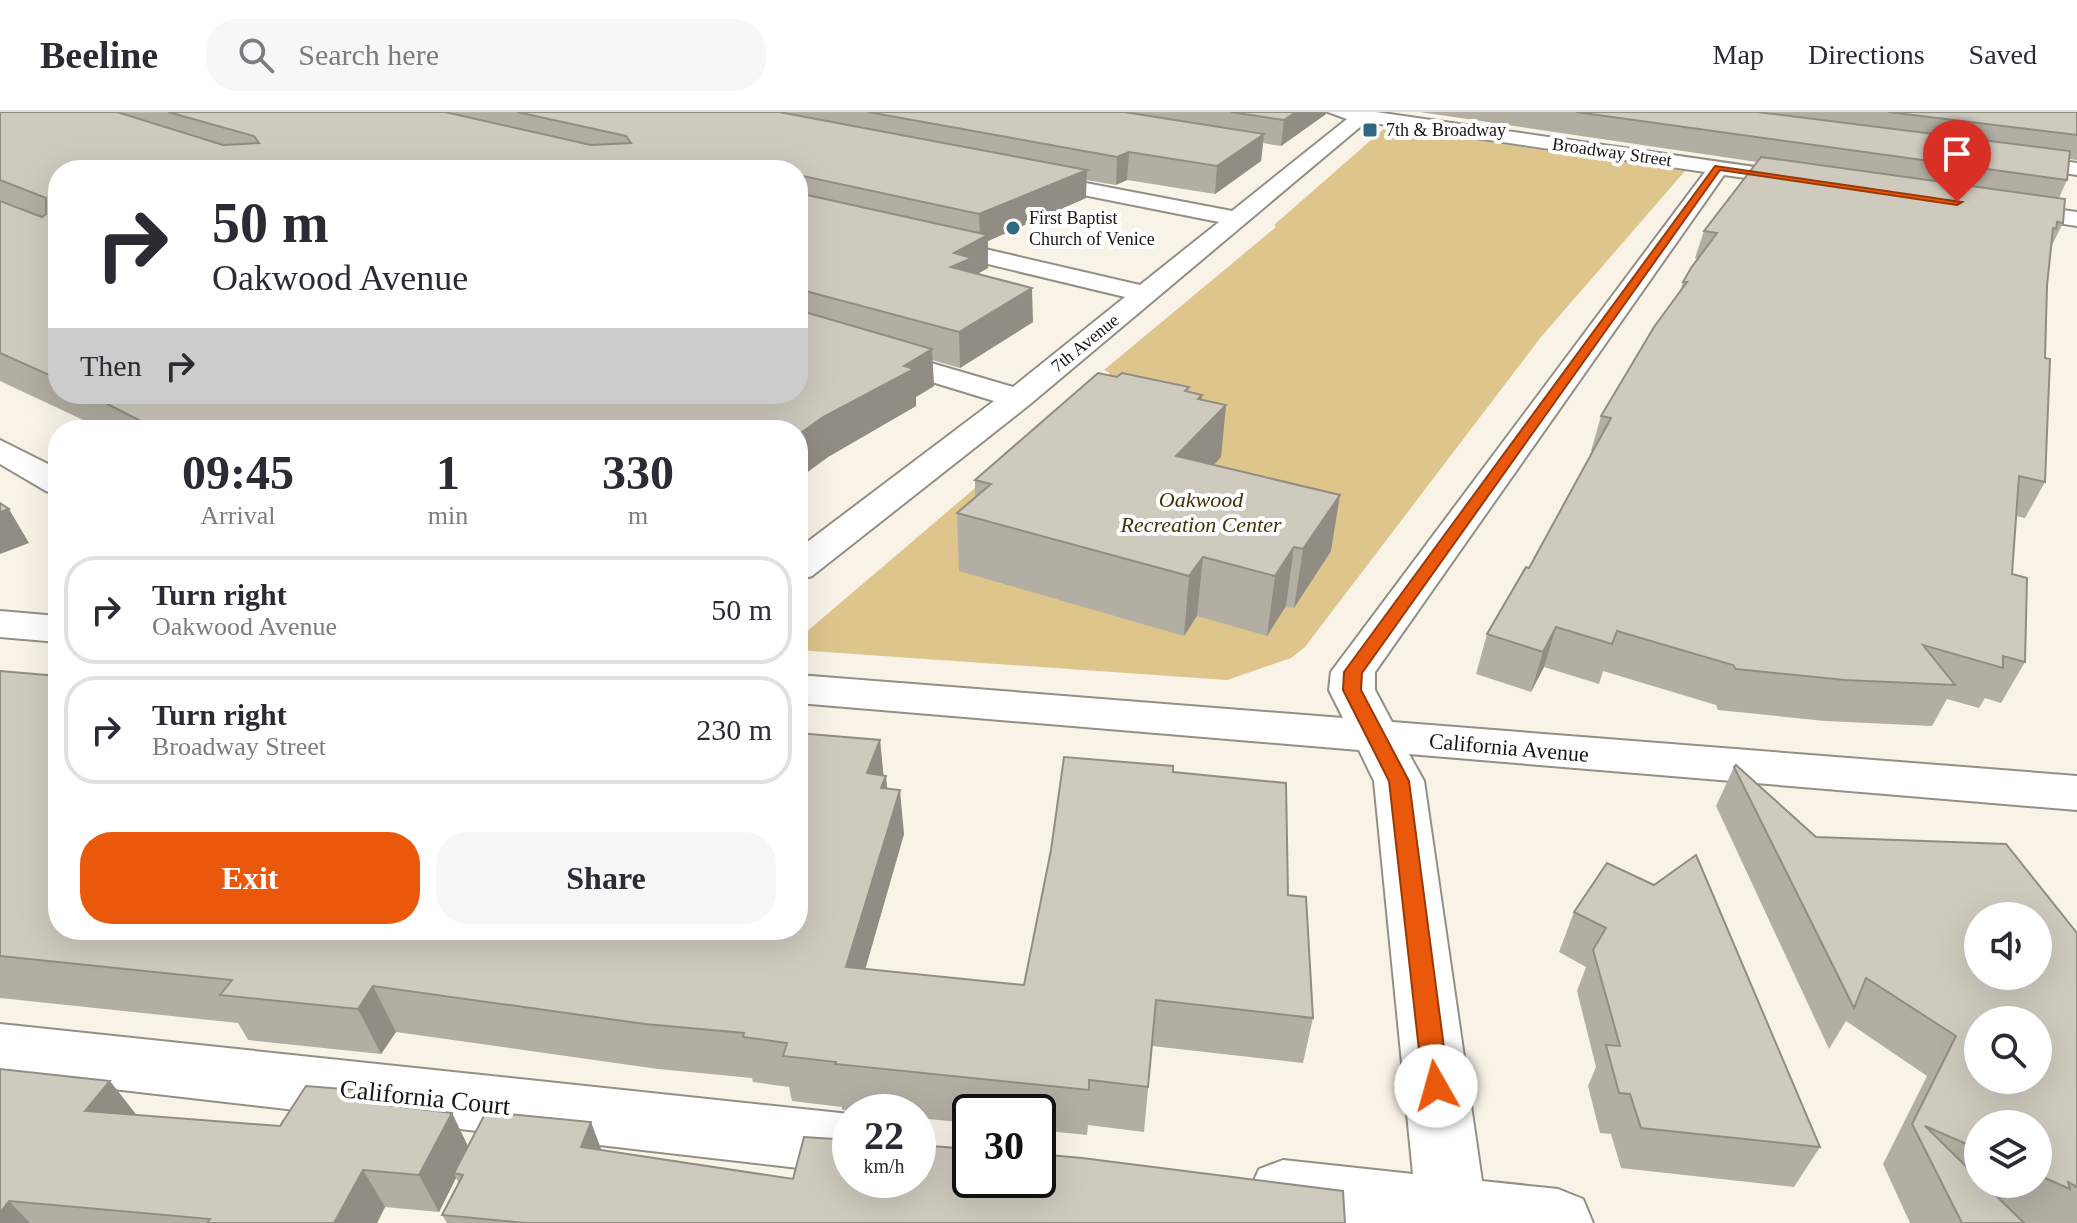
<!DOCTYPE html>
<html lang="en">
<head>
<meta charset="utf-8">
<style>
  :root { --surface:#fff; --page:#f7f7f7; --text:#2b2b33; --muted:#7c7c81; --line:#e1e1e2; --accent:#ea580c }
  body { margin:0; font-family:Georgia,serif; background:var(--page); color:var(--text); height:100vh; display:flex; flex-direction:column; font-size:30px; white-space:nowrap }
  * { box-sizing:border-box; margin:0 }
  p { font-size:26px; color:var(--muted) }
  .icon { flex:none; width:44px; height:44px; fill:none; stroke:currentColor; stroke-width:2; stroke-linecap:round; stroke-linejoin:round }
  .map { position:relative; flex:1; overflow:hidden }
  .sheet { position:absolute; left:48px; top:308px; width:760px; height:520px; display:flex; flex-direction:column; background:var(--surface); border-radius:32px; box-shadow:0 8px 32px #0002 }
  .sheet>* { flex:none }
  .banner { position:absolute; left:48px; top:48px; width:760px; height:244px; border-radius:32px; box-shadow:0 8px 32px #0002; background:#fff; color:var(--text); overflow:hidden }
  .controls { position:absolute; left:1964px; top:790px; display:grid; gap:16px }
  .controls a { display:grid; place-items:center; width:88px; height:88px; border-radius:50%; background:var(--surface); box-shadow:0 8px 32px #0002; font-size:40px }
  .speed { position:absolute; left:832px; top:982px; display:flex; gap:16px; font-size:40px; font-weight:700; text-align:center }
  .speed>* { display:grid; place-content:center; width:104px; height:104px; border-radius:50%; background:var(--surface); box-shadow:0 8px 32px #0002; line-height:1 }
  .speed small { font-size:20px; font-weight:400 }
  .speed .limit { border:4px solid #111; border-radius:12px; background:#fff; color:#111 }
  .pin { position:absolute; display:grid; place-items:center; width:68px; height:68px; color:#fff; margin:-82px -34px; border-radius:50% 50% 50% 0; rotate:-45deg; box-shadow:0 0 8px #0007 }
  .pin .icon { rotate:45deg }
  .me { position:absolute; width:88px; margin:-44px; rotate:353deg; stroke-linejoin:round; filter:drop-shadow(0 0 6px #0008) }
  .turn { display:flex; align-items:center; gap:28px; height:168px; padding:0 32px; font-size:36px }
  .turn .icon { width:104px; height:104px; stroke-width:2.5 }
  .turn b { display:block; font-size:56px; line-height:68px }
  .then { display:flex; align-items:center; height:76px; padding:0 32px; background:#0003; gap:16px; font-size:30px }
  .eta { display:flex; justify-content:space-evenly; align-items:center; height:136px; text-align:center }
  .eta b { font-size:48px; font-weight:600; line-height:56px }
  .primary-button { display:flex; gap:16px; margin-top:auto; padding:16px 32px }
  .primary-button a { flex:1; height:92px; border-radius:32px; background:var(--accent); color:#fff; font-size:32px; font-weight:600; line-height:92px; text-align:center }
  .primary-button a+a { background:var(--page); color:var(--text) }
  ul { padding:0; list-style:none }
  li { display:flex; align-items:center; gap:24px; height:108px; margin:0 16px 12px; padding:0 16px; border:4px solid var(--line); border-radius:32px }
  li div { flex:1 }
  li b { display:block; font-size:30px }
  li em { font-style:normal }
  header { display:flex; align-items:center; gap:48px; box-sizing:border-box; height:112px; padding:0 40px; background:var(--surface); border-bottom:2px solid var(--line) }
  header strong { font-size:38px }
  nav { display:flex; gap:44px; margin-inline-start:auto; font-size:28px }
  .search { width:560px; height:72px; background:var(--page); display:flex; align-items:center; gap:20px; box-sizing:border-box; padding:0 28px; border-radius:32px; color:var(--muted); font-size:30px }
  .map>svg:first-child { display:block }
  .green { fill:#dec58c }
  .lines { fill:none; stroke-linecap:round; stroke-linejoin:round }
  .minor-casing { stroke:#948f84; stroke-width:4 }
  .minor { fill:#fff; fill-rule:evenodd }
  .wall { fill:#b2aea3; fill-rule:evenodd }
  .shaded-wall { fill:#918d85 }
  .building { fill:#cfcabe; stroke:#918d85; stroke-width:2; fill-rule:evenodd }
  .route { fill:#ea580c; stroke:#983908; stroke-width:2 }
  .poi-dot { fill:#306982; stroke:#fff; stroke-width:3 }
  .labels { text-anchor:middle; stroke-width:8; stroke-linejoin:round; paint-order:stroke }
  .far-poi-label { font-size:18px; fill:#171511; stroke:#fff; text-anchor:start }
  .far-street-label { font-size:18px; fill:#171511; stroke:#fff }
  .park-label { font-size:22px; font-style:italic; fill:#433309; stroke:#fff }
  .street-label { font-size:22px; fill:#171511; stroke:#fff }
  .near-street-label { font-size:26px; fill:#171511; stroke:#fff }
</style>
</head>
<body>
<header>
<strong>Beeline</strong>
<div class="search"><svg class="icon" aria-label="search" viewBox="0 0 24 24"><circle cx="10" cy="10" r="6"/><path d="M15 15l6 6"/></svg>Search here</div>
<nav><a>Map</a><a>Directions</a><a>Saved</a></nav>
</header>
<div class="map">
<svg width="2077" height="1111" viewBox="0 0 2077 1111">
  <rect width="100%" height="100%" fill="#f9f3e7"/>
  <polygon class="green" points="1386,15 1685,59 1541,225 1305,535 1291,546 1227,568 798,538 798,527 1110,261 1104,258 1276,115 1274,113"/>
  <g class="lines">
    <g class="minor-casing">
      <g id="minor">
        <polygon points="1328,0 1376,0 1810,63 1821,69 1810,75 1724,63 1375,560 1375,578 1392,610 2077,664 2077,698 1409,642 1424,669 1482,1069 1558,1077 1583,1087 1593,1111 1280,1111 1259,1103 1249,1080 1259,1057 1283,1048 1413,1062 1374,669 1359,638 798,591 798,563 1343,606 1329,578 1331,560 1705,60 1366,10 1029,293 812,464 798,468 798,437 994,289 798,229 798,212 1013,275 1125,185 921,136 917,131 921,126 929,124 1140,173 1219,110 1028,72 1021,70 1018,66 1021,62 1028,60 1232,99 1347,7"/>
        <polygon points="2011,42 2077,51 2077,63 2004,52 2001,48"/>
        <polygon points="2005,90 2077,100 2077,114 1997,102 1994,97 1997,92"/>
        <polygon points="0,328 58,357 58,383 46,379 0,352"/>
        <polygon points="0,499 58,504 58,530 0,525"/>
        <polygon points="0,912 850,1002 850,1062 0,964"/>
      </g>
    </g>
    <use href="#minor" class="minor"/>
  </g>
  <g class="wall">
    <path d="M 0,0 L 1326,0 L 1326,2 L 1281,34 L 1263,31 L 1261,49 L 1215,82 L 1127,68 L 1116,73 L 1086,68 L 1086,86 L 988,129 L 988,156 L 977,162 L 1033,210 L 960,256 L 932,248 L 934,274 L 916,285 L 916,294 L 828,345 L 798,367 L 798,318 L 102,318 L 79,306 L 0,269 ZM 58,58 L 798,58 L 798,282 L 58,282 Z"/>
    <polygon points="1420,0 2077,0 2077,48 2070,47 2067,68 2059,86 2063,111 2051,135 2047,174 2045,246 2045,370 2025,406 2016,404 2012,462 2025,550 2001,591 1985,586 1979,596 1947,587 1932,614 1825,609 1718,598 1716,593 1603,559 1599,572 1544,555 1531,580 1476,562 1487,522 1529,456 1593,339 1591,339 1601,304 1680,179 1683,170 1698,147 1695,146 1704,119 1757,50"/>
    <polygon points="1117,265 1189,275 1189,280 1202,283 1202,288 1226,293 1221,345 1214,353 1331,439 1294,496 1286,494 1267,524 1197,504 1184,524 959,459 957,401 975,385 975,368"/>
    <polygon points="0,559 58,818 880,628 883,663 904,722 865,857 1024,873 1173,660 1288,783 1313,906 1303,951 1152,934 1144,1020 1088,1013 1087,1023 1038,1018 1038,1000 970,1000 970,1011 918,1006 918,1000 865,1000 842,998 842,995 792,989 789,975 753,970 752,966 658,957 396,920 381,942 248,928 238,911 0,886"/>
    <path d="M 1734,655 L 1816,725 L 2077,821 L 2077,1111 L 1910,1111 L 1883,1052 L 1927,964 L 1846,909 L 1829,937 L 1716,694 ZM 1978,1012 L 2038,1012 L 2038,1072 L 1978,1072 Z"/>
    <polygon points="1607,751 1820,1035 1794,1075 1621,1056 1611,1022 1600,1021 1588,974 1596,955 1577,879 1586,855 1559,840 1574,800"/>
    <polygon points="0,957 136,1003 280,1014 402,995 452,1001 468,1034 601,1038 793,1067 1345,1111 447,1111 442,1103 459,1071 456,1066 439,1100 385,1095 377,1111 0,1111"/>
  </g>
  <g class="shaded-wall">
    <polygon points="1296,0 1326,0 1326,2 1281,34 1284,8"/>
    <polygon points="1264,22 1261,49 1215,82 1217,54"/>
    <polygon points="1129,40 1127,68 1116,73 1117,45"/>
    <polygon points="1087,58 1086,86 988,129 988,156 972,165 951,155 954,141 980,127 979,102"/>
    <polygon points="1032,176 1033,210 960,256 959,220"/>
    <polygon points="932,237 934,274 916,285 916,294 828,345 798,367 798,323 823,305"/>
    <polygon points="1202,283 1199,320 1226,293 1221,345 1172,399 1176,344 1198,287"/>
    <polygon points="1340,383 1331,439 1294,496 1303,437"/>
    <polygon points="9,397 29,431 0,442 0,400"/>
    <polygon points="1294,435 1286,494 1267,524 1275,464"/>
    <polygon points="1203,445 1197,504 1184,524 1189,464"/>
    <polygon points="1556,515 1544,555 1531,580 1543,540"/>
    <polygon points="880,628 884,668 886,664 890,708 867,661"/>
    <polygon points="900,678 904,722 853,900 846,855"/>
    <polygon points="373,874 396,920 381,942 358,897"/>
    <polygon points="110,969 139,1006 85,999"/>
    <polygon points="394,981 414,1018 386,993"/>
    <polygon points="452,1001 470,1039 454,1061 456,1066 439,1100 419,1063"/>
    <polygon points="591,1010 615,1074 581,1035"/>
    <polygon points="363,1058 385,1095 377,1111 334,1111"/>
    <polygon points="9,1089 30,1111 0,1111 0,1101"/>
  </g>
  <g class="building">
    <polygon points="0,0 117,0 223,33 259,31 254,24 168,0 445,0 591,33 631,31 626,24 517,0 779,0 1087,58 979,102 798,63 798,58 58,58 58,267 0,241 0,89 42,105 46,102 46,86 0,68"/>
    <polygon points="868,0 1124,0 1264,22 1217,54 1129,40 1117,45"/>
    <polygon points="1231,0 1296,0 1284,8"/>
    <polygon points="1576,0 1757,0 2070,39 2067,68"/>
    <polygon points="1888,0 2077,0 2077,23"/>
    <polygon points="1761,45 2065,87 2063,111 2057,110 2056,117 2053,116 2047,174 2045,246 2050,247 2045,370 2019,364 2012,462 2027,466 2025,550 2003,544 2003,556 1923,533 1955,573 1845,568 1736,557 1733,553 1617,519 1612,532 1556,515 1543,540 1487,522 1526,455 1529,456 1611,306 1601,304 1654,215 1687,170 1683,170 1691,156 1717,121 1704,119"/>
    <polygon points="798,81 988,123 954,141 972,146 951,155 1032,176 959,220 798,177"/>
    <polygon points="798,198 932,237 904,254 914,257 823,305 798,323 798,318 158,318 88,282 798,282"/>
    <polygon points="1098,261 1117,265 1122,261 1189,275 1185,279 1202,283 1198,287 1226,293 1176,344 1340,383 1303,437 1294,435 1275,464 1203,445 1189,464 957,401 991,372 975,368"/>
    <polygon points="0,391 9,397 0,400"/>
    <polygon points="0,559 58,564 58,818 798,818 798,621 880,628 867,661 886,664 881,676 900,678 846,855 1024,873 1051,738 1064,645 1173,654 1173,660 1286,671 1288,783 1306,785 1313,906 1156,888 1148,975 1089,968 1089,978 835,952 836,950 783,944 787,931 743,925 744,921 645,912 373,874 358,897 220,883 232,868 0,844"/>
    <path d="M 1736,653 L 1816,725 L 2006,732 L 2077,821 L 2077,1075 L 2068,1070 L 2070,1077 L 2038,1063 L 2038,1012 L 1978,1012 L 1978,1037 L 1925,1014 L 1978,1066 L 1978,1072 L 1984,1072 L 2024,1111 L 1962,1111 L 1912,1012 L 1956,924 L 1866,866 L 1854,896 L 1734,655 ZM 1978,804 L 2038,804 L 2038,864 L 1978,864 ZM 1978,908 L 2038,908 L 2038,968 L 1978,968 Z"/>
    <polygon points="1696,743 1820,1035 1641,1016 1630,982 1619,981 1606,933 1620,934 1593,838 1606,816 1574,800 1607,751 1654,773"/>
    <polygon points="0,957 110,969 85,999 280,1014 306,974 394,981 386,993 452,1001 419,1063 363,1058 334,1111 207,1111 210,1107 9,1089 0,1101"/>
    <polygon points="486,1000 591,1010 581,1035 793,1067 804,1025 850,1028 850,1068 918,1068 918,1033 970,1037 970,1068 1038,1068 1038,1042 1082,1046 1343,1079 1345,1111 525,1111 442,1103 463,1063 454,1061"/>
  </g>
  <polygon class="route" points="1715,54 1962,90 1957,93 1720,58 1362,561 1361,578 1409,669 1449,974 1445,982 1436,985 1427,982 1423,974 1389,669 1343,578 1344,560"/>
  <g class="poi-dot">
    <rect x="1362" y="10" width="16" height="16" rx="4"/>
    <circle cx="1013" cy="116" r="8"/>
  </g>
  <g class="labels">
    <g class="far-poi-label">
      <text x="1386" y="24">7th &amp; Broadway</text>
      <text x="1029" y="112">First Baptist<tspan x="1029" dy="21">Church of Venice</tspan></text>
    </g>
    <g class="far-street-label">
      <text transform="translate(1612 40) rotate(8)" y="6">Broadway Street</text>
      <text transform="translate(1085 231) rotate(-39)" y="6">7th Avenue</text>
    </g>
    <g class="park-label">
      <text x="1201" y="395">Oakwood<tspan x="1201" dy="25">Recreation Center</tspan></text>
    </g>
    <g class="street-label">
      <text transform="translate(1509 635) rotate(5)" y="8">California Avenue</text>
    </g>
    <g class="near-street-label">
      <text transform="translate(425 985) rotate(6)" y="9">California Court</text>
    </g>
  </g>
</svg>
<div class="controls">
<a><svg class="icon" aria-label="sound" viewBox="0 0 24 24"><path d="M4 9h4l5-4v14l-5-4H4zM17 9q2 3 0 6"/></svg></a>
<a><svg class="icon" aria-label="search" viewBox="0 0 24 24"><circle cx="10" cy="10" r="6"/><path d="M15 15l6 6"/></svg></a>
<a><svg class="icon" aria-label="layers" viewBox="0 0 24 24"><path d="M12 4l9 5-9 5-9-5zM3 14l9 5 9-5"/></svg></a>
</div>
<div class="speed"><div>22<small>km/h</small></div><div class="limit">30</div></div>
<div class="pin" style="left:1957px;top:90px;background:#d93025"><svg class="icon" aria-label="arrive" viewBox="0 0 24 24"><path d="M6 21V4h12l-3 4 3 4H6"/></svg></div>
<svg class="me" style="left:1436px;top:974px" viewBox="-20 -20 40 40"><circle r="19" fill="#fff"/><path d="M0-13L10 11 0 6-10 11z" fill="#ea580c"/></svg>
<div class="banner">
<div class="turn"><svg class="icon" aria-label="right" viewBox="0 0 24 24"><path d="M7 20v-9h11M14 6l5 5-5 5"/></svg><div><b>50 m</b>Oakwood Avenue</div></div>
<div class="then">Then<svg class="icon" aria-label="right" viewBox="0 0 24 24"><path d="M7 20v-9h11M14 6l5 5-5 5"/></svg></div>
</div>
<section class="sheet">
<div class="eta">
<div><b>09:45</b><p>Arrival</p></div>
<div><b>1</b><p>min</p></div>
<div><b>330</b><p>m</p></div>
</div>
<ul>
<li><svg class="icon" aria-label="right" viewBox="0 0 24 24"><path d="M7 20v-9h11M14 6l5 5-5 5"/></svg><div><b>Turn right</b><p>Oakwood Avenue</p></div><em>50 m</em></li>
<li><svg class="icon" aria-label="right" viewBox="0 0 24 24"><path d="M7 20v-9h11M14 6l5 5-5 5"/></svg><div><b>Turn right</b><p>Broadway Street</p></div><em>230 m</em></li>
</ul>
<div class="primary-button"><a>Exit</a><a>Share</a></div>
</section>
</div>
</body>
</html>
